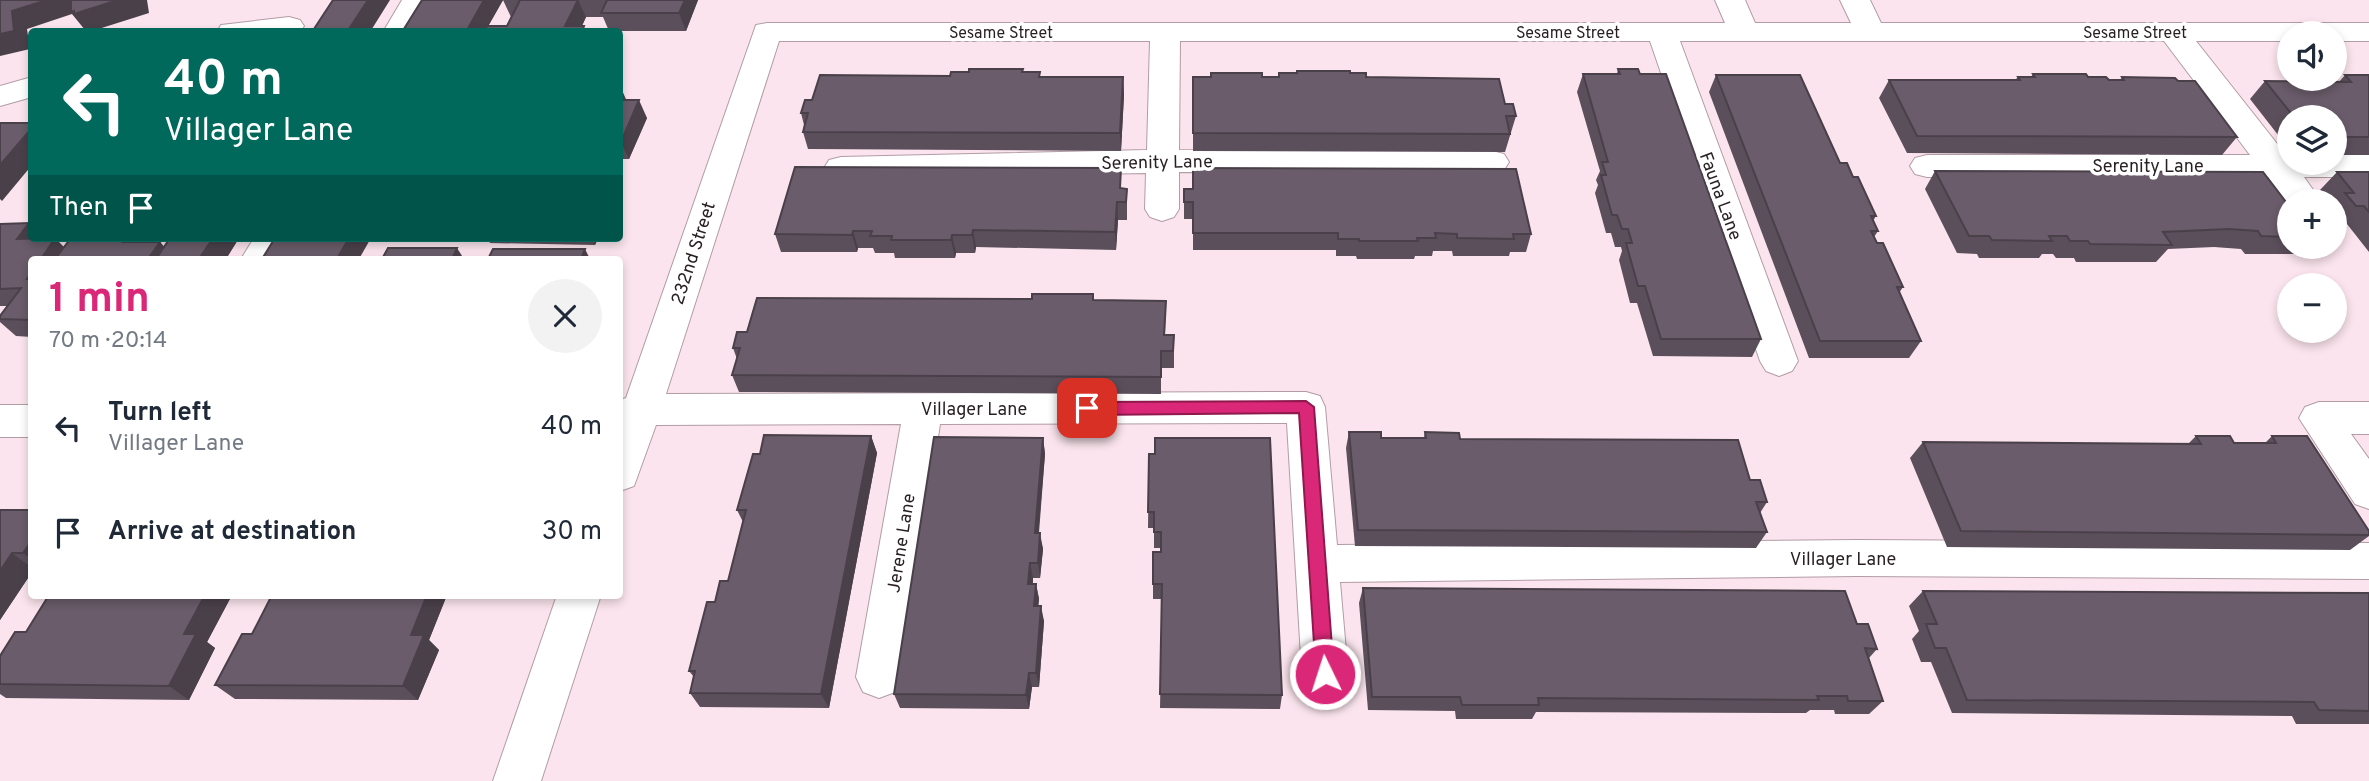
<!DOCTYPE html>
<html lang="en">
<head>
<meta charset="utf-8">
<style>
  :root { --surface:#fff; --page:#f2f2f3; --text:#1f2937; --muted:#747a83; --accent:#db2777 }
  body { margin:0; font-family:Overpass,sans-serif; background:var(--page); color:var(--text); height:100vh; display:flex; flex-direction:column; font-size:26px; white-space:nowrap }
  * { box-sizing:border-box; margin:0 }
  p { font-size:23px; color:var(--muted) }
  .icon { flex:none; width:38px; height:38px; fill:none; stroke:currentColor; stroke-width:2; stroke-linecap:round; stroke-linejoin:round }
  .map { position:relative; flex:1; overflow:hidden }
  .panel { position:absolute; left:28px; top:256px; width:595px; height:343px; display:flex; flex-direction:column; background:var(--surface); border-radius:7px; box-shadow:0 4px 10px #0003 }
  .panel>* { flex:none }
  .top-card { position:absolute; left:28px; top:28px; width:595px; height:214px; border-radius:7px; box-shadow:0 4px 10px #0003; background:#00695c; color:#fff; overflow:hidden }
  .buttons { position:absolute; left:2277px; top:21px; display:grid; gap:14px }
  .buttons a { display:grid; place-items:center; width:70px; height:70px; border-radius:50%; background:var(--surface); box-shadow:0 4px 10px #0003; font-size:35px }
  .pin { position:absolute; display:grid; place-items:center; width:60px; height:60px; color:#fff; margin:-30px; border-radius:14px; box-shadow:0 4px 10px #0006 }
  .me { position:absolute; width:77px; margin:-38px; rotate:356deg; stroke-linejoin:round; filter:drop-shadow(0 0 5px #0008) }
  .turn { display:flex; align-items:center; gap:24px; height:147px; padding:0 21px; font-size:32px }
  .turn .icon { width:91px; height:91px; stroke-width:2.5 }
  .turn b { display:block; font-size:49px; line-height:60px }
  .then { display:flex; align-items:center; height:66px; padding:0 21px; background:#0003; gap:14px; font-size:26px }
  .round { display:grid; place-items:center; flex:none; width:74px; height:74px; border-radius:37px; background:var(--page) }
  .overview { display:flex; align-items:center; justify-content:space-between; height:119px; padding:0 21px }
  h1 { font-size:42px; font-weight:700; line-height:52px; color:var(--accent) }
  ul { padding:0; list-style:none }
  li { display:flex; align-items:center; gap:21px; height:105px; padding:0 21px }
  li div { flex:1 }
  li b { display:block; font-size:26px }
  li em { font-style:normal }
  .map>svg:first-child { display:block }
  .lines { fill:none; stroke-linecap:round; stroke-linejoin:round }
  .minor-casing { stroke:#b29ca5; stroke-width:2 }
  .minor { fill:#fff; fill-rule:evenodd }
  .wall { fill:#5b4f5b }
  .shaded-wall { fill:#4a404a }
  .building { fill:#6a5c6a; stroke:#4a404a; stroke-width:2 }
  .route { fill:#db2777; stroke:#8e194d; stroke-width:2 }
  .labels { text-anchor:middle; stroke-width:7; stroke-linejoin:round; paint-order:stroke }
  .far-street-label { font-size:16px; fill:#281f23; stroke:#fff }
  .street-label { font-size:18px; fill:#281f23; stroke:#fff }
</style>
</head>
<body>
<div class="map">
<svg width="2369" height="781" viewBox="0 0 2369 781">
  <rect width="100%" height="100%" fill="#fbe4ed"/>
  <g class="lines">
    <g class="minor-casing">
      <g id="minor">
        <polygon points="402,0 432,0 413,32 383,32"/>
        <polygon points="1715,0 1745,0 1755,23 1851,23 1840,0 1870,0 1881,23 2369,23 2369,41 2334,41 2334,33 2289,33 2289,41 2196,41 2286,155 2289,155 2289,163 2334,163 2334,155 2369,155 2369,177 2304,177 2321,201 2289,201 2289,205 2268,177 1927,177 1915,174 1910,166 1915,158 1927,155 2250,155 2164,41 1680,41 1798,361 1792,371 1779,376 1766,371 1760,361 1650,41 1180,41 1179,150 1492,151 1504,154 1509,162 1504,170 1492,173 1179,172 1179,209 1174,217 1162,221 1150,217 1145,209 1146,173 841,179 829,176 824,168 829,160 841,157 1147,150 1150,41 779,41 666,394 1306,392 1320,396 1325,407 1337,545 1857,540 2369,543 2369,579 1857,576 1340,582 1348,674 1341,689 1325,695 1309,689 1302,674 1287,423 940,424 902,677 895,692 879,698 863,692 856,677 901,424 656,425 634,486 620,491 620,400 626,398 756,25 767,23 1725,23"/>
        <polygon points="289,17 300,20 304,26 300,32 217,32 221,25"/>
        <polygon points="32,77 32,97 0,106 0,86"/>
        <polygon points="254,238 289,238 277,259 241,259"/>
        <polygon points="2319,402 2369,402 2369,434 2351,434 2369,459 2369,509 2355,504 2299,418 2305,407"/>
        <rect x="0" y="405" width="32" height="32"/>
        <polygon points="557,595 601,595 541,781 493,781"/>
      </g>
    </g>
    <use href="#minor" class="minor"/>
  </g>
  <g class="wall">
    <polygon points="422,0 503,0 488,26 507,26 511,17 503,0 698,0 686,31 609,31 603,17 586,17 582,26 402,32"/>
    <polygon points="1618,69 1761,339 1752,357 1653,356 1637,303 1630,303 1619,260 1622,251 1621,247 1615,247 1611,233 1606,233 1595,193 1598,185 1596,180 1600,171 1577,92 1583,74 1617,74"/>
    <polygon points="1023,72 1040,72 1040,77 1123,77 1124,95 1121,151 808,149 803,132 804,125 801,113 812,100 950,76"/>
    <polygon points="1350,73 1505,104 1516,116 1505,152 1193,151 1193,77 1279,77"/>
    <polygon points="2033,74 2088,77 2109,80 2120,80 2122,77 2178,81 2237,137 2222,155 1907,153 1879,98 1889,80 2015,80 2018,77 2031,77"/>
    <polygon points="1716,75 1840,163 1853,177 1876,216 1873,221 1878,231 1874,237 1903,287 1899,293 1921,341 1909,358 1809,358 1709,92"/>
    <polygon points="2345,75 2369,75 2369,155 2334,155 2334,117 2289,117 2289,149 2250,99 2265,81 2339,82"/>
    <polygon points="620,86 626,100 647,118 629,159 620,159"/>
    <polygon points="1935,171 2289,206 2289,247 2302,247 2295,254 2245,254 2241,249 2214,247 2168,249 2156,262 2076,262 2074,258 2056,258 2053,254 2042,254 2039,258 1979,258 1977,254 1957,253 1925,189"/>
    <polygon points="2337,172 2369,172 2369,252 2347,224 2338,224 2334,219 2334,201 2329,201 2320,190"/>
    <polygon points="1122,189 1127,189 1127,220 1118,220 1116,250 976,247 975,253 956,253 955,258 895,258 894,253 875,253 873,248 858,248 857,252 781,252 775,234"/>
    <polygon points="1184,189 1193,189 1531,234 1526,252 1510,252 1509,256 1453,256 1452,251 1433,251 1432,256 1415,256 1414,259 1357,259 1356,256 1336,256 1336,250 1193,250 1193,219 1184,219"/>
    <polygon points="29,223 32,226 32,238 64,247 154,240 152,242 160,242 164,247 170,238 239,238 226,259 32,259 32,337 16,336 0,322 0,316 7,306 0,306 0,224"/>
    <polygon points="487,238 598,238 595,245 490,243"/>
    <polygon points="1093,294 1094,300 1166,301 1165,335 1174,335 1174,368 1161,368 1161,394 739,392 732,375 737,359 733,348 747,332 1032,299"/>
    <polygon points="1349,432 1381,438 1424,438 1425,432 1460,439 1750,480 1767,502 1760,513 1767,532 1756,548 1355,546 1346,448"/>
    <polygon points="871,436 877,453 829,708 700,707 690,693 694,677 689,671 715,602 728,581 743,522 737,510 760,454"/>
    <polygon points="2196,436 2234,443 2265,443 2272,436 2369,531 2369,536 2350,550 1947,547 1910,458 1923,442 2188,444"/>
    <polygon points="1043,438 1045,454 1039,533 1043,549 1040,578 1033,578 1033,584 1036,584 1039,599 1038,606 1044,621 1039,687 1032,687 1029,709 900,708 894,694"/>
    <polygon points="1149,454 1282,695 1280,709 1160,708 1162,599 1153,599 1153,584 1161,552 1161,548 1154,548 1154,528 1148,528"/>
    <polygon points="0,510 32,510 32,572 0,620"/>
    <polygon points="1363,588 1857,624 1877,649 1869,658 1883,701 1869,714 1835,714 1834,710 1810,710 1806,713 1536,712 1532,719 1456,719 1455,711 1368,710 1359,603"/>
    <polygon points="1923,591 2369,593 2369,724 2296,724 2292,716 1952,713 1931,662 1921,662 1912,639 1919,631 1909,606"/>
    <polygon points="49,595 232,595 207,642 215,648 189,700 6,698 0,694 0,656 26,632"/>
    <polygon points="272,595 447,595 429,640 439,650 418,700 235,699 215,685 252,634"/>
  </g>
  <g class="shaded-wall">
    <polygon points="47,0 147,0 149,13 89,32 87,29 85,30 72,14 27,29 30,49 0,56 0,34 12,11"/>
    <polygon points="368,0 390,0 370,32 347,32"/>
    <polygon points="484,0 503,0 485,32 466,32"/>
    <polygon points="578,0 586,17 579,32 565,26"/>
    <polygon points="685,0 698,0 686,31 679,13"/>
    <polygon points="1123,77 1124,95 1121,151 1120,133"/>
    <polygon points="620,86 628,104 620,113"/>
    <polygon points="639,100 647,118 629,159 621,142"/>
    <polygon points="32,128 32,165 2,201 0,199 0,165"/>
    <polygon points="1117,202 1118,220 1116,250 1115,232"/>
    <polygon points="29,223 32,226 32,238 17,239"/>
    <polygon points="973,230 976,247 975,253 972,235"/>
    <polygon points="853,231 858,248 857,252 852,235"/>
    <polygon points="952,235 956,253 955,258 951,240"/>
    <polygon points="55,238 73,256 70,259 41,259"/>
    <polygon points="126,238 152,238 154,240 140,259 123,242"/>
    <polygon points="213,238 239,238 226,259 199,259"/>
    <polygon points="349,238 371,238 359,259 337,259"/>
    <polygon points="592,238 598,238 595,245"/>
    <polygon points="160,242 175,259 148,259"/>
    <polygon points="457,248 464,259 452,259"/>
    <polygon points="585,249 590,259 581,259"/>
    <polygon points="871,436 877,453 829,708 821,694"/>
    <polygon points="1043,438 1045,454 1037,549 1035,533"/>
    <polygon points="1040,533 1043,549 1040,578 1038,563"/>
    <polygon points="32,540 32,560 23,553"/>
    <polygon points="12,553 32,568 32,572 0,620 0,571"/>
    <polygon points="1030,563 1033,578 1031,599 1028,584"/>
    <polygon points="1036,584 1039,599 1037,621 1034,606"/>
    <polygon points="205,595 232,595 207,642 215,648 189,700 169,686 184,634"/>
    <polygon points="427,595 447,595 429,640 439,650 418,700 403,686 411,635"/>
    <polygon points="1041,606 1044,621 1039,687 1036,673"/>
    <polygon points="1029,673 1032,687 1029,709 1026,695"/>
  </g>
  <g class="building">
    <polygon points="0,0 47,0 12,11 14,31 0,34"/>
    <polygon points="71,0 118,0 74,14 74,11 71,12"/>
    <polygon points="333,0 368,0 347,32 312,32"/>
    <polygon points="422,0 484,0 466,32 402,32"/>
    <polygon points="520,0 578,0 565,26 584,26 582,32 484,32 487,26 507,26"/>
    <polygon points="607,0 685,0 679,13 601,13"/>
    <polygon points="969,69 1023,69 1022,72 1040,72 1039,77 1123,77 1120,133 803,132 808,113 801,113 805,100 812,100 820,75 950,76 951,72 969,72"/>
    <polygon points="1618,69 1638,69 1640,74 1666,74 1761,339 1661,339 1645,286 1638,286 1626,243 1632,243 1628,229 1622,229 1617,215 1612,215 1601,175 1606,175 1602,162 1608,162 1583,74 1620,74"/>
    <polygon points="1297,71 1350,71 1350,73 1366,73 1366,77 1499,79 1505,104 1513,104 1516,116 1506,116 1510,134 1193,133 1193,77 1211,77 1211,73 1262,73 1262,77 1279,77 1279,73 1297,73"/>
    <polygon points="2033,74 2086,74 2088,77 2106,77 2109,80 2124,80 2122,77 2175,78 2178,81 2195,81 2237,137 1917,136 1889,80 2020,80 2018,77 2035,77"/>
    <polygon points="1716,75 1800,75 1840,163 1847,163 1853,177 1858,177 1876,216 1871,216 1878,231 1871,231 1877,243 1883,243 1903,287 1897,287 1921,341 1820,341"/>
    <polygon points="2345,75 2369,75 2369,137 2334,137 2334,117 2294,117 2265,81 2351,82"/>
    <polygon points="620,100 639,100 621,142 620,142"/>
    <polygon points="0,123 32,123 32,128 0,165"/>
    <polygon points="795,167 1121,168 1120,188 1127,189 1126,202 1117,202 1115,232 973,230 972,235 952,235 951,240 891,240 892,236 870,236 872,231 853,231 852,235 775,234"/>
    <polygon points="1193,168 1516,169 1531,234 1513,234 1514,239 1457,238 1457,234 1435,233 1436,238 1417,238 1418,241 1359,241 1359,239 1338,239 1338,233 1193,233 1193,202 1184,202 1184,189 1193,189"/>
    <polygon points="1935,171 2263,172 2289,206 2289,237 2261,236 2258,231 2229,229 2163,232 2172,245 2090,244 2088,241 2070,241 2067,236 2049,236 2052,241 1992,240 1989,236 1969,236"/>
    <polygon points="2337,172 2369,172 2369,212 2364,206 2356,206 2345,193 2354,193"/>
    <polygon points="29,223 17,239 55,238 41,259 32,259 32,272 27,279 32,279 32,320 0,319 0,316 21,288 0,289 0,224"/>
    <polygon points="71,238 126,238 123,242 160,242 148,259 55,259"/>
    <polygon points="170,238 213,238 199,259 156,259"/>
    <polygon points="275,238 349,238 337,259 262,259"/>
    <polygon points="388,248 457,248 452,259 382,259"/>
    <polygon points="493,249 585,249 581,259 488,259"/>
    <polygon points="1032,294 1093,294 1093,300 1166,301 1164,335 1174,335 1173,351 1161,351 1161,377 732,375 740,348 733,348 737,332 747,332 757,298 1032,299"/>
    <polygon points="1349,432 1381,432 1381,438 1426,438 1425,432 1459,433 1460,439 1738,440 1750,480 1760,480 1767,502 1756,502 1767,532 1358,530"/>
    <polygon points="764,435 871,436 821,694 690,693 695,671 689,671 707,602 715,602 720,581 728,581 746,510 737,510 753,454 760,454"/>
    <polygon points="2196,436 2230,436 2234,443 2276,443 2272,436 2307,436 2369,531 2369,535 1961,531 1923,442 2201,444"/>
    <polygon points="934,437 1043,438 1035,533 1040,533 1038,563 1030,563 1028,584 1036,584 1034,606 1041,606 1036,673 1029,673 1026,695 894,694"/>
    <polygon points="1155,438 1270,438 1282,695 1160,694 1162,584 1153,584 1153,552 1161,552 1161,532 1154,532 1154,512 1148,512 1149,454 1155,454"/>
    <polygon points="0,510 32,510 32,540 23,553 12,553 0,571"/>
    <polygon points="1363,588 1845,591 1857,624 1868,624 1877,649 1865,648 1883,701 1848,701 1847,696 1817,696 1819,700 1538,698 1539,705 1462,705 1460,697 1372,697"/>
    <polygon points="1923,591 2369,593 2369,711 2319,710 2314,702 1967,700 1946,648 1935,648 1926,624 1937,624"/>
    <polygon points="49,595 205,595 184,634 196,634 169,686 0,684 0,656 15,632 26,632"/>
    <polygon points="272,595 427,595 411,635 424,635 403,686 215,685 242,634 252,634"/>
  </g>
  <polygon class="route" points="1306,401 1314,407 1334,674 1332,680 1325,683 1318,680 1316,674 1299,413 1087,415 1079,408 1087,402"/>
  <g class="labels">
    <g class="far-street-label">
      <text x="1001" y="38">Sesame Street</text>
      <text x="1568" y="38">Sesame Street</text>
      <text x="2135" y="38">Sesame Street</text>
    </g>
    <g class="street-label">
      <text transform="translate(1157 162) rotate(-1)" y="6">Serenity Lane</text>
      <text x="2148" y="172">Serenity Lane</text>
      <text transform="translate(1721 196) rotate(70)" y="6">Fauna Lane</text>
      <text transform="translate(693 253) rotate(-72)" y="6">232nd Street</text>
      <text x="974" y="415">Villager Lane</text>
      <text transform="translate(901 543) rotate(-81)" y="6">Jerene Lane</text>
      <text x="1843" y="565">Villager Lane</text>
    </g>
  </g>
</svg>
<div class="buttons">
<a><svg class="icon" aria-label="sound" viewBox="0 0 24 24"><path d="M4 9h4l5-4v14l-5-4H4zM17 9q2 3 0 6"/></svg></a>
<a><svg class="icon" aria-label="layers" viewBox="0 0 24 24"><path d="M12 4l9 5-9 5-9-5zM3 14l9 5 9-5"/></svg></a>
<a>+</a>
<a>−</a>
</div>
<div class="pin" style="left:1087px;top:408px;background:#d93025"><svg class="icon" aria-label="arrive" viewBox="0 0 24 24"><path d="M6 21V4h12l-3 4 3 4H6"/></svg></div>
<svg class="me" style="left:1325px;top:674px" viewBox="-20 -20 40 40"><circle r="17" fill="#db2777" stroke="#fff" stroke-width="3"/><path d="M0-11L8 9 0 5-8 9z" fill="#fff"/></svg>
<div class="top-card">
<div class="turn"><svg class="icon" aria-label="left" viewBox="0 0 24 24"><path d="M17 20v-9H6M10 6l-5 5 5 5"/></svg><div><b>40 m</b>Villager Lane</div></div>
<div class="then">Then<svg class="icon" aria-label="arrive" viewBox="0 0 24 24"><path d="M6 21V4h12l-3 4 3 4H6"/></svg></div>
</div>
<section class="panel">
<div class="overview"><div><h1>1 min</h1><p>70 m · 20:14</p></div><a class="round"><svg class="icon" aria-label="close" viewBox="0 0 24 24"><path d="M6 6l12 12M18 6L6 18"/></svg></a></div>
<ul>
<li><svg class="icon" aria-label="left" viewBox="0 0 24 24"><path d="M17 20v-9H6M10 6l-5 5 5 5"/></svg><div><b>Turn left</b><p>Villager Lane</p></div><em>40 m</em></li>
<li><svg class="icon" aria-label="arrive" viewBox="0 0 24 24"><path d="M6 21V4h12l-3 4 3 4H6"/></svg><div><b>Arrive at destination</b></div><em>30 m</em></li>
</ul>
</section>
</div>
</body>
</html>
